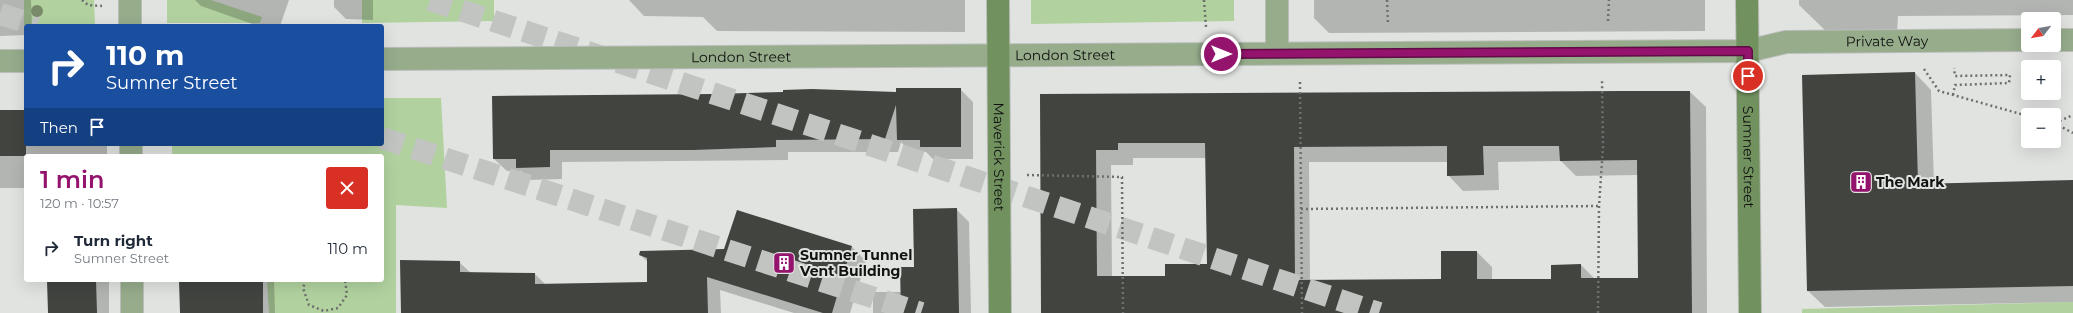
<!DOCTYPE html>
<html lang="en">
<head>
<meta charset="utf-8">
<style>
  :root { --surface:#fff; --page:#f6f6f7; --text:#1f2937; --muted:#747a83; --accent:#94136d }
  body { margin:0; font-family:Montserrat,sans-serif; background:var(--page); color:var(--text); height:100vh; display:flex; flex-direction:column; font-size:15px; white-space:nowrap }
  * { box-sizing:border-box; margin:0 }
  p { font-size:13px; color:var(--muted) }
  .icon { flex:none; width:22px; height:22px; fill:none; stroke:currentColor; stroke-width:2; stroke-linecap:round; stroke-linejoin:round }
  .map { position:relative; flex:1; overflow:hidden }
  .panel { position:absolute; left:24px; top:154px; width:360px; height:128px; display:flex; flex-direction:column; background:var(--surface); border-radius:4px; box-shadow:0 4px 16px #0002 }
  .panel>* { flex:none }
  .banner { position:absolute; left:24px; top:24px; width:360px; height:122px; border-radius:4px; box-shadow:0 4px 16px #0002; background:#1a4fa0; color:#fff; overflow:hidden }
  .needle { width:26px; rotate:239deg }
  .tools { position:absolute; left:2021px; top:12px; display:grid; gap:8px }
  .tools a { display:grid; place-items:center; width:40px; height:40px; border-radius:4px; background:var(--surface); box-shadow:0 4px 16px #0002; font-size:20px }
  .pin { position:absolute; display:grid; place-items:center; width:34px; height:34px; color:#fff; margin:-17px; border:2px solid #fff; border-radius:50%; box-shadow:0 1px 4px #0007 }
  .me { position:absolute; width:44px; margin:-22px; rotate:90deg; stroke-linejoin:round; filter:drop-shadow(0 0 3px #0008) }
  .turn { display:flex; align-items:center; gap:14px; height:84px; padding:0 16px; font-size:18px }
  .turn .icon { width:52px; height:52px; stroke-width:2.5 }
  .turn b { display:block; font-size:28px; line-height:34px }
  .then { display:flex; align-items:center; height:38px; padding:0 16px; background:#0003; gap:8px; font-size:15px }
  .round { display:grid; place-items:center; flex:none; width:42px; height:42px; border-radius:4px; background:var(--page) }
  .overview { display:flex; align-items:center; justify-content:space-between; height:68px; padding:0 16px }
  h1 { font-size:24px; font-weight:600; line-height:30px; color:var(--accent) }
  ul { padding:0; list-style:none }
  li { display:flex; align-items:center; gap:12px; height:52px; padding:0 16px }
  li div { flex:1 }
  li b { display:block; font-size:15px }
  li em { font-style:normal }
  .map>svg:first-child { display:block }
  .green { fill:#b1d29f }
  .shadow { fill:#0003; fill-rule:evenodd }
  .building { fill:#424440; fill-rule:evenodd }
  .lines { fill:none; stroke-linecap:round; stroke-linejoin:round }
  .highway-tunnel { stroke:#c1c4c0; stroke-width:22; stroke-dasharray:22 11; stroke-linecap:butt }
  .street-casing { stroke:#bbbdba; stroke-width:24 }
  .secondary-casing { stroke:#bbbdba; stroke-width:24 }
  .path { stroke:#6e706e; stroke-width:2.5; stroke-dasharray:2 3; stroke-linecap:butt }
  .street { stroke:#96ac8b; stroke-width:22 }
  .secondary { stroke:#71915f; stroke-width:22 }
  .tree { fill:#788a69 }
  .route-casing { stroke:#600c47; stroke-width:10 }
  .route { stroke:#94136d; stroke-width:7 }
  .labels { text-anchor:middle; stroke-width:4; stroke-linejoin:round; paint-order:stroke }
  .street-label { font-size:14px; fill:#111211; stroke:#e0e3df }
  .poi-label { font-size:14px; font-weight:bold; fill:#111211; stroke:#e0e3df; text-anchor:start }
</style>
</head>
<body>
<div class="map">
<svg width="2073" height="313" viewBox="0 0 2073 313">
  <rect width="100%" height="100%" fill="#e0e3df"/>
  <g class="green">
    <polygon points="24,0 94,0 95,25 24,25"/>
    <polygon points="167,0 211,0 262,17 260,23 167,23"/>
    <polygon points="362,0 494,0 494,21 362,23"/>
    <polygon points="1031,0 1234,0 1234,21 1031,24"/>
    <polygon points="382,98 441,98 447,208 396,205 396,313 269,313 267,280 382,280 382,156 172,156 172,144 382,144"/>
    <polygon points="2073,302 2073,313 1802,313 1802,309"/>
  </g>
  <g class="shadow">
    <polygon points="0,0 31,0 32,26 26,26 26,35 0,36"/>
    <polygon points="195,0 289,0 280,26 258,26 201,6"/>
    <polygon points="334,0 373,0 373,20 346,19 334,7"/>
    <polygon points="629,0 965,0 965,32 717,31 703,17 644,16"/>
    <polygon points="1314,0 1705,0 1705,31 1329,33 1314,18"/>
    <polygon points="1799,0 2073,0 2073,15 1898,16 1897,33 1828,33 1799,5"/>
    <polygon points="1915,73 1931,90 1934,184 2073,181 2073,302 1825,307 1808,291"/>
    <polygon points="960,89 973,102 973,159 933,159 926,152 910,152 901,142 898,152 788,152 788,160 562,162 562,179 529,180 521,171 507,171 494,159 897,93"/>
    <path d="M 1690,92 L 1706,107 L 1707,313 L 1043,313 L 1041,95 ZM 1133,158 L 1207,158 L 1208,265 L 1166,277 L 1112,277 L 1111,165 L 1133,165 ZM 1561,161 L 1576,176 L 1638,175 L 1639,279 L 1595,279 L 1581,265 L 1552,280 L 1492,280 L 1492,267 L 1477,252 L 1442,280 L 1310,281 L 1309,162 L 1448,162 L 1448,175 L 1463,191 L 1499,190 L 1498,162 Z"/>
    <polygon points="24,103 26,103 26,144 107,144 107,156 26,156 26,188 0,188 0,111 24,111"/>
    <polygon points="956,209 969,222 971,313 873,313 873,292 901,292 915,268"/>
    <polygon points="737,211 852,247 866,261 850,313 794,313 720,290 721,313 402,313 459,262 471,273 535,274 546,285 648,283 648,262 640,255 725,250"/>
    <polygon points="48,280 109,280 109,313 49,313"/>
    <polygon points="180,280 274,280 275,313 181,313"/>
  </g>
  <g class="building">
    <polygon points="1915,72 1918,184 2073,180 2073,286 1807,291 1802,75"/>
    <polygon points="896,88 961,88 961,147 920,147 920,140 897,140 896,105 885,139 776,140 776,147 693,150 550,150 550,167 516,168 516,159 493,159 492,96 714,94 783,92 783,90 812,89 896,92"/>
    <path d="M 1624,91 L 1690,91 L 1692,313 L 1041,313 L 1040,94 ZM 1118,143 L 1205,143 L 1207,264 L 1165,264 L 1165,276 L 1097,276 L 1096,150 L 1118,150 ZM 1447,146 L 1447,176 L 1484,175 L 1483,146 L 1559,146 L 1560,161 L 1637,160 L 1638,278 L 1581,278 L 1581,264 L 1551,265 L 1551,279 L 1477,279 L 1477,251 L 1441,251 L 1441,279 L 1295,280 L 1294,147 Z"/>
    <rect x="0" y="110" width="26" height="46"/>
    <polygon points="957,208 959,313 901,313 900,267 914,267 913,209"/>
    <polygon points="737,210 852,246 832,313 823,313 707,277 708,313 401,313 400,260 460,261 460,272 535,273 535,284 647,282 647,258 639,255 640,251 724,249"/>
    <polygon points="47,280 96,280 97,313 48,313"/>
    <polygon points="179,280 263,280 263,313 180,313"/>
  </g>
  <g class="lines">
    <g class="highway-tunnel">
      <polyline points="430,0 1379,313"/>
      <polyline points="0,14 37,26"/>
      <polyline points="382,138 921,313"/>
    </g>
    <g class="street-casing">
      <g id="street">
        <polyline points="130,0 130,26"/>
        <polyline points="1277,0 1277,53"/>
        <polyline points="2054,40 2073,40"/>
        <path id="s1" d="M 382,59 L 1748,51 L 1786,42 L 2028,40"/>
        <polyline points="0,61 26,61"/>
        <polyline points="131,144 131,156"/>
        <polyline points="132,280 132,313"/>
      </g>
    </g>
    <g class="secondary-casing">
      <g id="secondary">
        <path id="s2" d="M 998,0 L 1000,313"/>
        <path id="s3" d="M 1747,0 L 1750,313"/>
      </g>
    </g>
    <g class="path">
      <polyline points="82,0 88,5 102,6"/>
      <polyline points="1204,0 1206,27"/>
      <polyline points="1387,0 1388,24"/>
      <polyline points="1608,21 1609,0"/>
      <polyline points="1924,69 1939,91 2028,116"/>
      <polyline points="1300,82 1302,313"/>
      <polyline points="1953,95 1955,85 2009,83 2010,75 1955,76 1954,68"/>
      <polyline points="2054,123 2073,133"/>
      <polyline points="2055,123 2073,115"/>
      <polyline points="1027,175 1122,177 1123,313"/>
      <polyline points="1301,209 1599,206"/>
      <polyline points="306,280 303,288 309,305 324,311 338,308 347,295 345,280"/>
      <polyline points="1598,313 1599,206 1603,147 1602,80"/>
    </g>
    <use href="#street" class="street"/>
    <use href="#secondary" class="secondary"/>
  </g>
  <circle class="tree" cx="37" cy="11" r="6"/>
  <g class="lines">
    <g class="route-casing">
      <polyline id="route" points="1221,54 1748,51 1748,76"/>
    </g>
    <use href="#route" class="route"/>
  </g>
  <defs>
    <g id="building-square" transform="scale(1.15)"><rect x="-9" y="-9" width="18" height="18" rx="4" fill="#94136d" stroke="#e0e3df"/><path d="M-4-6H4V6H1V3H-1V6H-4ZM-2.5-4.3h1.7v1.8h-1.7ZM.8-4.3h1.7v1.8H.8ZM-2.5-1h1.7V.8h-1.7ZM.8-1h1.7V.8H.8Z" fill="#fff"/></g>
  </defs>
  <g fill-rule="evenodd">
    <use href="#building-square" x="1861" y="182"/>
    <use href="#building-square" x="784" y="263"/>
  </g>
  <g class="labels">
    <g class="street-label">
      <text dy="5" stroke="none"><textPath href="#s1" startOffset="1506">Private Way</textPath></text>
      <text dy="5" stroke="none"><textPath href="#s1" startOffset="683">London Street</textPath></text>
      <text dy="5" stroke="none"><textPath href="#s1" startOffset="359">London Street</textPath></text>
      <text dy="5" stroke="none"><textPath href="#s2" startOffset="157">Maverick Street</textPath></text>
      <text dy="5" stroke="none"><textPath href="#s3" startOffset="157">Sumner Street</textPath></text>
    </g>
    <g class="poi-label">
      <text x="1876" y="187">The Mark</text>
      <text x="800" y="260">Sumner Tunnel<tspan x="800" dy="16">Vent Building</tspan></text>
    </g>
  </g>
</svg>
<div class="tools">
<a><svg class="needle" viewBox="-14 -14 28 28"><path d="M0-13l5 13h-10z" fill="#e53935"/><path d="M0 13l5-13h-10z" fill="#747a83"/></svg></a>
<a>+</a>
<a>−</a>
</div>
<div class="pin" style="left:1748px;top:76px;background:#d93025"><svg class="icon" aria-label="arrive" viewBox="0 0 24 24"><path d="M6 21V4h12l-3 4 3 4H6"/></svg></div>
<svg class="me" style="left:1221px;top:54px" viewBox="-20 -20 40 40"><circle r="17" fill="#94136d" stroke="#fff" stroke-width="3"/><path d="M0-11L8 9 0 5-8 9z" fill="#fff"/></svg>
<div class="banner">
<div class="turn"><svg class="icon" aria-label="right" viewBox="0 0 24 24"><path d="M7 20v-9h11M14 6l5 5-5 5"/></svg><div><b>110 m</b>Sumner Street</div></div>
<div class="then">Then<svg class="icon" aria-label="arrive" viewBox="0 0 24 24"><path d="M6 21V4h12l-3 4 3 4H6"/></svg></div>
</div>
<section class="panel">
<div class="overview"><div><h1>1 min</h1><p>120 m · 10:57</p></div><a class="round" style="background:#d93025;color:#fff"><svg class="icon" aria-label="close" viewBox="0 0 24 24"><path d="M6 6l12 12M18 6L6 18"/></svg></a></div>
<ul>
<li><svg class="icon" aria-label="right" viewBox="0 0 24 24"><path d="M7 20v-9h11M14 6l5 5-5 5"/></svg><div><b>Turn right</b><p>Sumner Street</p></div><em>110 m</em></li>
</ul>
</section>
</div>
</body>
</html>
